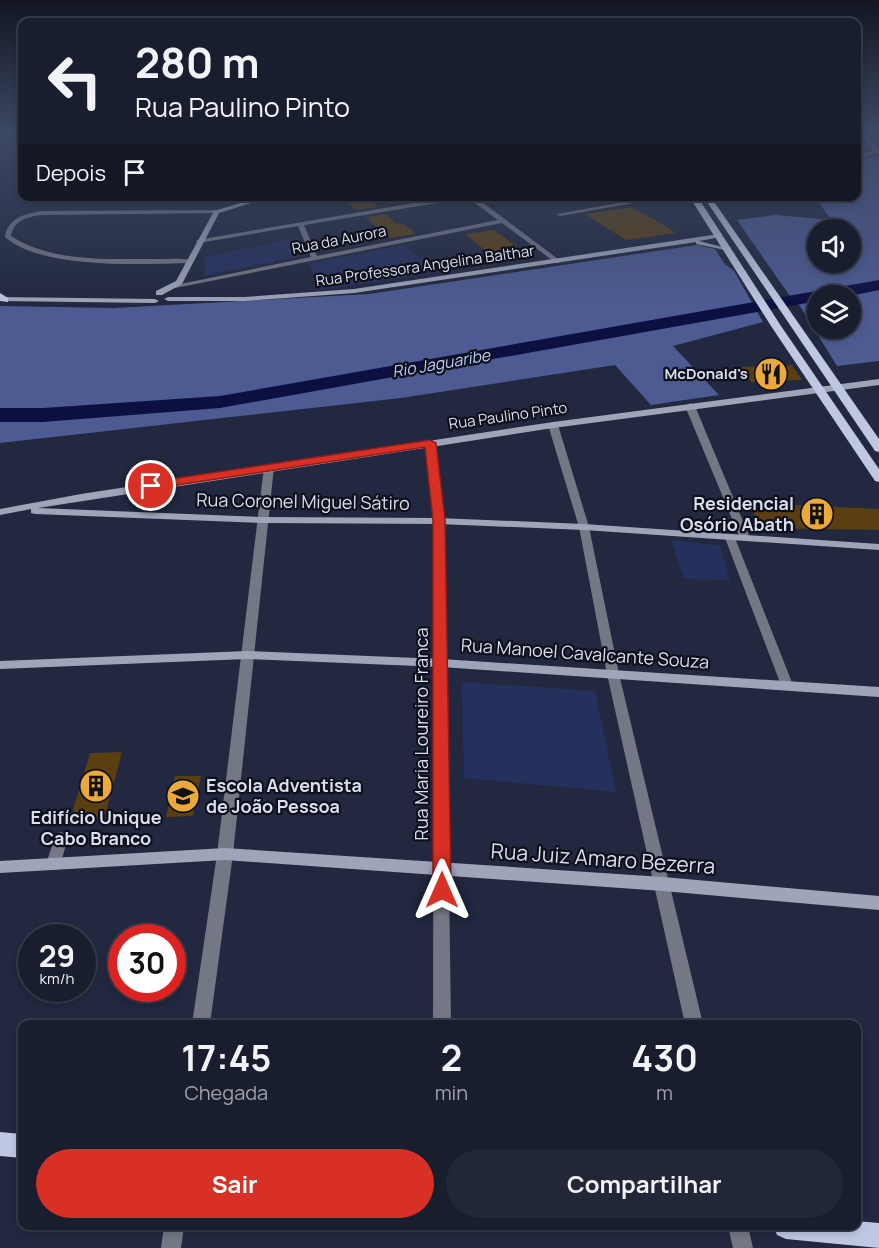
<!DOCTYPE html>
<html lang="pt">
<head>
<meta charset="utf-8">
<style>
  :root { --surface:#191e2f; --page:#222737; --text:#f1f3f6; --muted:#9fa2aa; --line:#373c4b; --accent:#d93025 }
  body { margin:0; font-family:Manrope,sans-serif; background:var(--page); color:var(--text); height:100vh; display:flex; flex-direction:column; font-size:22px; white-space:nowrap }
  * { box-sizing:border-box; margin:0 }
  p { font-size:20px; color:var(--muted) }
  .icon { flex:none; width:33px; height:33px; fill:none; stroke:currentColor; stroke-width:2; stroke-linecap:round; stroke-linejoin:round }
  .map { position:relative; flex:1; overflow:hidden }
  .details { position:absolute; left:18px; top:1020px; width:843px; height:210px; display:flex; flex-direction:column; background:var(--surface); border-radius:12px; box-shadow:0 3px 9px #0003,0 0 0 2px var(--line) }
  .details>* { flex:none }
  .guide { position:absolute; left:18px; top:18px; width:843px; height:183px; border-radius:12px; box-shadow:0 3px 9px #0003,0 0 0 2px var(--line); background:#191e2f; color:var(--text); overflow:hidden }
  .fabs { position:absolute; left:807px; top:219px; display:grid; gap:12px }
  .fabs a { display:grid; place-items:center; width:54px; height:54px; border-radius:50%; background:var(--surface); box-shadow:0 3px 9px #0003,0 0 0 2px var(--line); font-size:30px }
  .speed { position:absolute; left:18px; top:924px; display:flex; gap:12px; font-size:30px; font-weight:700; text-align:center }
  .speed>* { display:grid; place-content:center; width:78px; height:78px; border-radius:50%; background:var(--surface); box-shadow:0 3px 9px #0003,0 0 0 2px var(--line); line-height:1 }
  .speed small { font-size:15px; font-weight:400 }
  .speed .limit { border:9px solid #d22; background:#fff; color:#111 }
  .pin { position:absolute; display:grid; place-items:center; width:51px; height:51px; color:#fff; margin:-26px; border:3px solid #fff; border-radius:50%; box-shadow:0 2px 6px #0007 }
  .me { position:absolute; width:66px; margin:-33px; rotate:0deg; stroke-linejoin:round; filter:drop-shadow(0 0 4px #0008) }
  .turn { display:flex; align-items:center; gap:21px; height:126px; padding:0 18px; font-size:27px }
  .turn .icon { width:78px; height:78px; stroke-width:2.5 }
  .turn b { display:block; font-size:42px; line-height:51px }
  .then { display:flex; align-items:center; height:57px; padding:0 18px; background:#0003; gap:12px; font-size:22px }
  .eta { display:flex; justify-content:space-evenly; align-items:center; height:102px; text-align:center }
  .eta b { font-size:36px; font-weight:700; line-height:42px }
  .button { display:flex; gap:12px; margin-top:auto; padding:12px 18px }
  .button a { flex:1; height:69px; border-radius:36px; background:var(--accent); color:#fff; font-size:24px; font-weight:700; line-height:69px; text-align:center }
  .button a+a { background:var(--page); color:var(--text) }
  .map>svg:first-child { display:block }
  .green { fill:#26305c }
  .forest { fill:#4d5b92; fill-rule:evenodd }
  .lines { fill:none; stroke-linecap:round; stroke-linejoin:round }
  .river { fill:#0c1041; fill-rule:evenodd }
  .building { fill:#5b3f10 }
  .street { fill:#747885; fill-rule:evenodd }
  .secondary { fill:#9ea5b9; fill-rule:evenodd }
  .primary { fill:#bfc7e2; fill-rule:evenodd }
  .route { fill:#d93025; stroke:#8d1f18; stroke-width:1.5 }
  .labels { text-anchor:middle; stroke-width:4.5; stroke-linejoin:round; paint-order:stroke }
  .far-street-label { font-size:15px; fill:#dadfef; stroke:#0e111c }
  .far-poi-label { font-size:15px; font-weight:bold; fill:#dadfef; stroke:#0e111c; text-anchor:end }
  .far-water-label { font-size:16px; font-style:italic; fill:#bdccfe; stroke:#0e111c }
  .street-label { font-size:18px; fill:#dadfef; stroke:#0e111c }
  .poi-label { font-size:18px; font-weight:bold; fill:#dadfef; stroke:#0e111c; text-anchor:end }
  .near-street-label { font-size:21px; fill:#dadfef; stroke:#0e111c }
</style>
</head>
<body>
<div class="map">
<svg width="879" height="1248" viewBox="0 0 879 1248">
  <rect width="100%" height="100%" fill="#21283f"/>
  <g class="green">
    <polygon points="297,238 302,256 205,276 204,257"/>
    <polygon points="403,245 440,272 320,290 309,263"/>
    <polygon points="671,540 720,545 730,580 684,579"/>
    <polygon points="462,682 595,691 616,792 464,778"/>
  </g>
  <g class="forest">
    <path d="M 879,156 L 879,285 L 792,299 L 737,220 L 776,215 L 831,220 L 815,197 L 856,196 L 857,160 ZM 818,230 L 850,230 L 850,262 L 818,262 Z"/>
    <polygon points="697,245 715,249 724,263 734,271 763,322 673,346 719,395 651,405 615,365 401,398 0,443 0,306 114,308 369,294"/>
    <polygon points="879,288 879,361 837,366 798,303 817,300 818,328 850,328 850,296 839,295"/>
  </g>
  <g class="lines">
    <polygon class="river" points="879,280 879,290 850,296 818,296 818,301 220,408 43,422 0,422 0,408 43,408 220,396"/>
  </g>
  <g class="building">
    <polygon points="367,197 378,207 357,210 345,200"/>
    <polygon points="632,207 655,220 676,233 626,240 585,214"/>
    <polygon points="386,214 397,224 402,223 416,234 390,238 365,217"/>
    <polygon points="494,230 525,253 495,258 465,234"/>
    <polygon points="792,365 802,380 751,382 741,367"/>
    <polygon points="752,503 879,509 879,530 764,528 755,519"/>
    <polygon points="122,752 104,819 70,820 90,753"/>
    <polygon points="175,776 201,776 193,816 166,817"/>
  </g>
  <g class="lines">
    <g class="street">
      <polygon points="859,132 864,132 879,149 879,153 856,158 856,154 874,151"/>
      <path d="M 455,196 L 474,196 L 562,262 L 556,263 L 502,223 L 175,288 L 171,286 L 311,257 L 298,226 L 199,243 L 196,241 L 197,240 ZM 468,198 L 498,220 L 317,256 L 304,225 Z"/>
      <polygon points="657,196 674,196 560,216 557,214"/>
      <path d="M 216,210 L 218,211 L 218,213 L 41,215 C 27,217 14,220 11,236 C 51,262 106,259 152,259 C 165,259 180,258 193,260 L 193,262 L 191,263 C 142,264 42,270 5,237 C 8,218 24,214 41,211 Z"/>
      <polygon points="690,403 695,406 750,538 749,540 741,540 740,538 685,406"/>
      <polygon points="553,422 558,425 589,527 619,674 703,1024 685,1024 607,674 579,527 548,425"/>
      <polygon points="431,440 436,443 444,521 451,1024 433,1024 434,521 426,443"/>
      <polygon points="269,464 274,467 233,854 210,1024 192,1024 217,854 264,467"/>
      <polygon points="730,535 735,538 793,685 792,688 782,688 781,685 725,538"/>
      <polygon points="61,832 66,834 68,838 59,869 54,870 49,869 46,864 56,834"/>
      <polygon points="164,1226 184,1226 181,1248 161,1248"/>
      <polygon points="728,1226 748,1226 753,1248 733,1248"/>
    </g>
    <g class="secondary">
      <polygon points="263,196 274,196 219,213 182,284 162,295 156,295 156,291 176,281 214,211"/>
      <polygon points="719,234 722,236 721,237 699,241 730,249 730,251 696,244 696,242 354,293 244,301 168,301 164,299 168,297 244,297 354,289"/>
      <polygon points="0,297 155,299 159,301 155,303 0,301"/>
      <polygon points="879,379 879,385 553,428 38,508 263,517 439,518 584,524 879,544 879,550 584,530 439,524 263,523 35,514 31,513 31,509 0,515 0,509 81,494 553,422"/>
      <polygon points="247,651 441,659 879,687 879,697 441,667 247,659 0,669 0,661"/>
      <polygon points="225,848 663,877 879,896 879,910 663,891 225,860 0,873 0,861"/>
    </g>
    <g class="primary">
      <polygon points="689,196 697,196 781,326 879,469 879,482 875,481 771,326"/>
      <polygon points="703,196 710,196 879,439 879,452 875,451"/>
      <polygon points="0,293 8,298 8,302 0,301"/>
      <polygon points="0,1132 22,1134 22,1158 0,1156"/>
      <polygon points="856,1221 879,1223 879,1248 786,1239 777,1235 773,1226 856,1226"/>
    </g>
  </g>
  <linearGradient id="sky" x2="0" y2="1"><stop stop-color="#121623"/><stop offset="0.43" stop-color="#3d4863"/><stop offset="1" stop-color="#3d4863" stop-opacity="0"/></linearGradient>
  <rect width="879" height="307" fill="url(#sky)"/>
  <polygon class="route" points="430,440 436,443 445,520 451,890 448,896 442,898 435,896 433,890 433,520 425,447 151,489 146,486 151,482"/>
  <defs>
    <g id="restaurant-disc" transform="scale(1.725)"><circle r="9.5" fill="#eba93a" stroke="#0e111c"/><path d="M-5-6h1v4h1v-4h1v4h1v-4h1v5L-1.5 .5V6h-2V.5L-5-1ZM5-6V6H3V1.5H1.5Q1.5-4 5-6Z" fill="#111"/></g>
    <g id="building-disc" transform="scale(1.725)"><circle r="9.5" fill="#eba93a" stroke="#0e111c"/><path d="M-4-6H4V6H1V3H-1V6H-4ZM-2.5-4.3h1.7v1.8h-1.7ZM.8-4.3h1.7v1.8H.8ZM-2.5-1h1.7V.8h-1.7ZM.8-1h1.7V.8H.8Z" fill="#111"/></g>
    <g id="school-disc" transform="scale(1.725)"><circle r="9.5" fill="#eba93a" stroke="#0e111c"/><path d="M0-5L7-2L0 1L-7-2ZM-4 1L0 2.5L4 1V4Q0 6-4 4Z" fill="#111"/></g>
  </defs>
  <g fill-rule="evenodd">
    <use href="#restaurant-disc" x="771" y="374"/>
    <use href="#building-disc" x="817" y="514"/>
    <use href="#building-disc" x="96" y="786"/>
    <use href="#school-disc" x="183" y="796"/>
  </g>
  <g class="labels">
    <g class="far-street-label">
      <text transform="translate(339 240) rotate(-11)" y="5">Rua da Aurora</text>
      <text transform="translate(425 266) rotate(-8)" y="5">Rua Professora Angelina Balthar</text>
      <text transform="translate(508 416) rotate(-8)" y="5">Rua Paulino Pinto</text>
    </g>
    <g class="far-poi-label">
      <text x="748" y="379">McDonald's</text>
    </g>
    <g class="far-water-label">
      <text transform="translate(441 363) rotate(-10)" y="6">Rio Jaguaribe</text>
    </g>
    <g class="street-label">
      <text transform="translate(303 502) rotate(1)" y="6">Rua Coronel Miguel Sátiro</text>
      <text transform="translate(585 654) rotate(4)" y="6">Rua Manoel Cavalcante Souza</text>
      <text transform="translate(422 734) rotate(-90)" y="6">Rua Maria Loureiro Franca</text>
    </g>
    <g class="poi-label">
      <text x="794" y="510">Residencial<tspan x="794" dy="21">Osório Abath</tspan></text>
      <text x="206" y="792" text-anchor="start">Escola Adventista<tspan x="206" dy="21">de João Pessoa</tspan></text>
      <text x="96" y="824" text-anchor="middle">Edifício Unique<tspan x="96" dy="21">Cabo Branco</tspan></text>
    </g>
    <g class="near-street-label">
      <text transform="translate(603 859) rotate(4)" y="7">Rua Juiz Amaro Bezerra</text>
    </g>
  </g>
</svg>
<div class="fabs">
<a><svg class="icon" aria-label="sound" viewBox="0 0 24 24"><path d="M4 9h4l5-4v14l-5-4H4zM17 9q2 3 0 6"/></svg></a>
<a><svg class="icon" aria-label="layers" viewBox="0 0 24 24"><path d="M12 4l9 5-9 5-9-5zM3 14l9 5 9-5"/></svg></a>
</div>
<div class="speed"><div>29<small>km/h</small></div><div class="limit">30</div></div>
<div class="pin" style="left:151px;top:486px;background:#d93025"><svg class="icon" aria-label="arrive" viewBox="0 0 24 24"><path d="M6 21V4h12l-3 4 3 4H6"/></svg></div>
<svg class="me" style="left:442px;top:890px" viewBox="-20 -20 40 40"><path d="M0-17L14 15 0 8-14 15z" fill="#d93025" stroke="#fff" stroke-width="4"/></svg>
<div class="guide">
<div class="turn"><svg class="icon" aria-label="left" viewBox="0 0 24 24"><path d="M17 20v-9H6M10 6l-5 5 5 5"/></svg><div><b>280 m</b>Rua Paulino Pinto</div></div>
<div class="then">Depois<svg class="icon" aria-label="arrive" viewBox="0 0 24 24"><path d="M6 21V4h12l-3 4 3 4H6"/></svg></div>
</div>
<section class="details">
<div class="eta">
<div><b>17:45</b><p>Chegada</p></div>
<div><b>2</b><p>min</p></div>
<div><b>430</b><p>m</p></div>
</div>
<div class="button"><a>Sair</a><a>Compartilhar</a></div>
</section>
</div>
</body>
</html>
